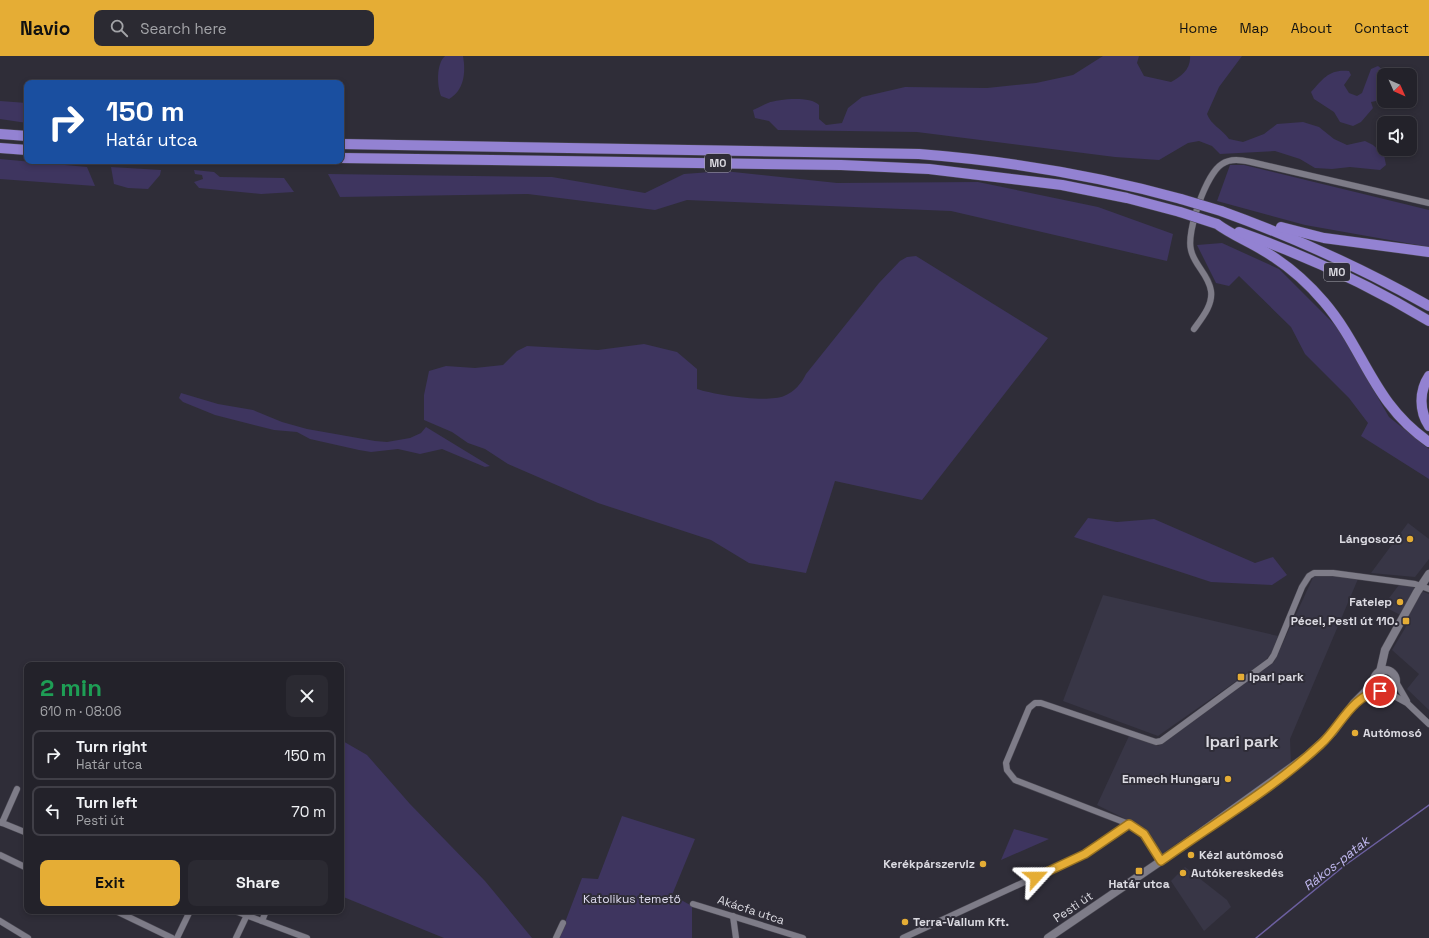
<!DOCTYPE html>
<html lang="en">
<head>
<meta charset="utf-8">
<style>
  :root { --surface:#23222a; --page:#2b2a32; --text:#f1f3f6; --muted:#a3a4a8; --line:#403f47; --accent:#e5ad35 }
  body { margin:0; font-family:"Space Grotesk",sans-serif; background:var(--page); color:var(--text); height:100vh; display:flex; flex-direction:column; font-size:15px; white-space:nowrap }
  * { box-sizing:border-box; margin:0 }
  p { font-size:13px; color:var(--muted) }
  .icon { flex:none; width:22px; height:22px; fill:none; stroke:currentColor; stroke-width:2; stroke-linecap:round; stroke-linejoin:round }
  .map { position:relative; flex:1; overflow:hidden }
  .sheet { position:absolute; left:24px; top:606px; width:320px; height:252px; display:flex; flex-direction:column; background:var(--surface); border-radius:8px; box-shadow:0 2px 6px #0003,0 0 0 1px var(--line) }
  .sheet>* { flex:none }
  .banner { position:absolute; left:24px; top:24px; width:320px; height:84px; border-radius:8px; box-shadow:0 2px 6px #0003,0 0 0 1px var(--line); background:#1a4fa0; color:#fff; overflow:hidden }
  .needle { width:26px; rotate:135deg }
  .fabs { position:absolute; left:1377px; top:12px; display:grid; gap:8px }
  .fabs a { display:grid; place-items:center; width:40px; height:40px; border-radius:8px; background:var(--surface); box-shadow:0 2px 6px #0003,0 0 0 1px var(--line); font-size:20px }
  .pin { position:absolute; display:grid; place-items:center; width:34px; height:34px; color:#fff; margin:-17px; border:2px solid #fff; border-radius:50%; box-shadow:0 1px 4px #0007 }
  .me { position:absolute; width:44px; margin:-22px; rotate:66deg; stroke-linejoin:round; filter:drop-shadow(0 0 3px #0008) }
  .turn { display:flex; align-items:center; gap:14px; height:84px; padding:0 16px; font-size:18px }
  .turn .icon { width:52px; height:52px; stroke-width:2.5 }
  .turn b { display:block; font-size:28px; line-height:34px }
  .round { display:grid; place-items:center; flex:none; width:42px; height:42px; border-radius:8px; background:var(--page) }
  .summary { display:flex; align-items:center; justify-content:space-between; height:68px; padding:0 16px }
  h1 { font-size:24px; font-weight:600; line-height:30px; color:#1e9e55 }
  .cta { display:flex; gap:8px; margin-top:auto; padding:8px 16px }
  .cta a { flex:1; height:46px; border-radius:8px; background:var(--accent); color:#111; font-size:16px; font-weight:600; line-height:46px; text-align:center }
  .cta a+a { background:var(--page); color:var(--text) }
  ul { padding:0; list-style:none }
  li { display:flex; align-items:center; gap:12px; height:50px; margin:0 8px 6px; padding:0 8px; border:2px solid var(--line); border-radius:8px }
  li div { flex:1 }
  li b { display:block; font-size:15px }
  li em { font-style:normal }
  header { display:flex; align-items:center; gap:24px; box-sizing:border-box; height:56px; padding:0 20px; background:var(--accent); color:#111 }
  header strong { font-size:19px }
  nav { display:flex; gap:22px; margin-inline-start:auto; font-size:14px }
  .search { width:280px; height:36px; background:var(--page); display:flex; align-items:center; gap:10px; box-sizing:border-box; padding:0 14px; border-radius:8px; color:var(--muted); font-size:15px }
  .map>svg:first-child { display:block }
  .built { fill:#383646 }
  .green { fill:#3e355f }
  .lines { fill:none; stroke-linecap:round; stroke-linejoin:round }
  .stream { stroke:#6c5fa0; stroke-width:1.5 }
  .minor-casing { stroke:#4a4852; stroke-width:7 }
  .secondary-casing { stroke:#4a4852; stroke-width:9 }
  .trunk-casing { stroke:#4a4852; stroke-width:11 }
  .minor { stroke:#7e7c88; stroke-width:6 }
  .secondary { stroke:#7e7c88; stroke-width:8 }
  .trunk { stroke:#9382d2; stroke-width:10 }
  .trunk-bridge-casing { stroke:#4a4852; stroke-width:11; stroke-linecap:butt }
  .trunk-bridge { stroke:#9382d2; stroke-width:10 }
  .route-casing { stroke:#957022; stroke-width:10 }
  .route { stroke:#e5ad35; stroke-width:7 }
  .poi-dot { fill:#e5ad35; stroke:#2f2d38; stroke-width:1.5 }
  .labels { text-anchor:middle; stroke-width:4; stroke-linejoin:round; paint-order:stroke }
  .shield { fill:#2f2d38; stroke:#a8a7af; stroke-width:1 }
  .shield-label { font-size:11px; font-weight:bold; fill:#dcdbe2 }
  .poi-label { font-size:12px; font-weight:bold; fill:#dcdbe2; stroke:#2f2d38; text-anchor:end }
  .park-label { font-size:12px; fill:#dfdcef; stroke:#2f2d38 }
  .street-label { font-size:12px; fill:#dcdbe2; stroke:#2f2d38 }
  .water-label { font-size:13px; font-style:italic; fill:#c3baf2; stroke:#2f2d38 }
  .district-label { font-size:16px; font-weight:bold; fill:#dcdbe2; stroke:#2f2d38 }
</style>
</head>
<body>
<header>
<strong>Navio</strong>
<div class="search"><svg class="icon" aria-label="search" viewBox="0 0 24 24"><circle cx="10" cy="10" r="6"/><path d="M15 15l6 6"/></svg>Search here</div>
<nav><a>Home</a><a>Map</a><a>About</a><a>Contact</a></nav>
</header>
<div class="map">
<svg width="1429" height="882" viewBox="0 0 1429 882">
  <rect width="100%" height="100%" fill="#2f2d38"/>
  <g class="built">
    <polygon points="1408,467 1429,483 1429,503 1415,521 1371,517"/>
    <polygon points="1316,515 1358,523 1290,683 1291,707 1161,799 1149,779 1140,770 1097,749 1129,680 1158,690 1274,606"/>
    <polygon points="1399,529 1410,530 1429,538 1429,654 1407,633 1419,618 1392,594 1410,564 1383,550"/>
    <polygon points="1103,539 1278,580 1272,596 1265,605 1158,680 1063,645"/>
    <polygon points="1185,811 1227,844 1231,851 1204,875 1171,825"/>
  </g>
  <g class="green">
    <path d="M 445,0 L 463,0 C 466,17 464,34 449,43 L 441,40 C 437,30 436,8 445,0 Z"/>
    <path d="M 1103,0 L 1139,0 L 1137,7 L 1144,20 L 1171,26 C 1181,21 1191,13 1190,0 L 1242,0 L 1219,31 L 1207,58 C 1211,69 1222,73 1229,83 L 1243,86 L 1264,78 L 1277,68 L 1303,66 L 1319,71 L 1334,83 L 1347,89 L 1365,85 L 1373,89 L 1384,99 L 1386,109 L 1380,114 L 1350,111 L 1332,113 L 1315,112 L 1300,103 L 1275,95 L 1220,98 L 1212,90 L 1199,85 L 1188,87 L 1159,104 L 1115,101 L 917,76 L 778,74 L 769,65 L 755,62 L 753,54 C 758,52 763,49 768,47 C 779,43 810,40 819,49 L 819,63 L 826,69 L 842,67 L 848,52 L 862,41 L 905,31 L 987,32 L 1036,27 L 1073,19 Z"/>
    <path d="M 1378,10 L 1389,19 L 1384,19 L 1384,45 L 1409,45 L 1387,52 L 1376,45 L 1371,46 L 1373,52 L 1361,66 L 1353,70 L 1340,66 L 1334,56 L 1314,43 L 1311,36 C 1324,22 1329,13 1349,15 L 1351,19 L 1344,29 L 1349,37 L 1357,40 L 1362,37 L 1371,13 Z"/>
    <polygon points="0,45 27,47 27,67 0,63"/>
    <polygon points="0,103 87,111 95,130 0,123"/>
    <polygon points="1230,109 1244,109 1429,154 1429,191 1305,169 1217,145"/>
    <polygon points="111,111 161,114 160,119 148,133 128,132 114,128"/>
    <polygon points="194,114 214,116 220,121 284,122 294,136 261,138 199,132 194,126 203,123 202,119 195,118"/>
    <polygon points="724,115 837,127 978,126 1098,151 1173,178 1167,205 951,155 687,144 655,154 528,138 340,141 328,118 552,121 645,137 684,118"/>
    <polygon points="1222,187 1279,213 1338,272 1389,361 1429,393 1429,423 1361,380 1368,367 1349,342 1305,298 1291,271 1239,220 1229,230 1216,227 1197,189"/>
    <path d="M 916,200 L 1048,282 L 922,444 L 835,425 L 806,517 L 749,507 L 711,484 L 598,447 L 508,408 L 485,393 L 468,387 L 452,376 L 424,364 L 424,339 L 429,315 L 446,310 L 475,312 L 503,309 L 517,295 L 527,290 L 598,294 L 644,288 L 677,296 L 697,313 L 697,333 C 715,339 767,347 784,340 C 794,336 802,327 806,318 L 879,227 L 900,205 L 907,201 Z"/>
    <polygon points="181,337 218,348 253,354 282,366 307,373 375,385 387,386 410,382 421,377 426,371 490,410 485,411 442,393 420,398 398,393 371,396 359,394 310,383 297,376 274,374 215,359 183,346 179,342"/>
    <polygon points="1088,462 1117,466 1154,463 1255,507 1273,501 1287,519 1272,529 1211,526 1074,481"/>
    <polygon points="341,684 367,699 410,748 485,825 532,882 444,882 341,840"/>
    <polygon points="622,760 695,783 672,839 692,850 692,882 559,882 582,822 598,823"/>
    <polygon points="1014,773 1049,783 1001,804"/>
  </g>
  <g class="lines">
    <polyline class="stream" points="1256,882 1344,810 1429,749"/>
    <g class="minor-casing">
      <g id="minor">
        <path d="M 1194,273 C 1202,262 1213,249 1211,235 C 1209,219 1194,209 1191,194 C 1186,176 1206,118 1222,108 C 1231,102 1241,104 1251,106 L 1429,147"/>
        <polyline points="1396,626 1407,645"/>
        <polyline points="1387,636 1407,647 1429,668"/>
        <polyline points="0,766 27,777"/>
        <polyline points="2,767 17,733"/>
        <polyline points="0,799 27,812"/>
        <polyline points="1161,805 1144,778 1134,770 1015,724 1007,714 1006,707 1029,652 1035,647 1041,647 1150,684 1156,686 1161,685 1270,605 1274,599 1302,531 1309,520 1314,517 1333,517 1415,528 1429,533"/>
        <polyline points="693,848 803,882"/>
        <polyline points="116,855 172,882"/>
        <polyline points="235,855 307,882"/>
        <polyline points="733,860 736,882"/>
        <polyline points="0,865 28,882"/>
        <polyline points="262,865 266,855"/>
        <polyline points="177,882 190,855"/>
        <polyline points="236,882 247,859"/>
        <polyline points="556,882 563,867"/>
        <polyline points="903,882 1085,798 1129,768"/>
      </g>
    </g>
    <g class="secondary-casing">
      <g id="secondary">
        <circle cx="1385" cy="625" r="11"/>
        <polyline points="1380,616 1385,594 1417,536 1429,518"/>
        <polyline points="1048,882 1161,805 1307,700 1333,676 1354,647 1374,627"/>
      </g>
    </g>
    <g class="trunk-casing">
      <g id="trunk">
        <polyline points="0,78 27,80"/>
        <path d="M 341,88 L 919,98 C 1008,105 1095,119 1181,143"/>
        <polyline points="0,92 27,94"/>
        <polyline points="341,102 841,109 929,113 1062,129 1127,142 1180,156"/>
        <path d="M 1221,155 C 1293,181 1362,212 1429,250"/>
        <path d="M 1217,168 C 1232,179 1248,185 1264,195 C 1286,208 1307,226 1324,246 C 1365,294 1373,348 1429,386"/>
        <polyline points="1281,171 1324,182 1429,196"/>
        <path d="M 1239,176 C 1305,199 1369,229 1429,265"/>
        <path d="M 1429,320 C 1419,335 1419,355 1429,370"/>
      </g>
    </g>
    <use href="#minor" class="minor"/>
    <use href="#secondary" class="secondary"/>
    <use href="#trunk" class="trunk"/>
    <g class="trunk-bridge-casing">
      <g id="trunk-bridge">
        <polyline points="1181,143 1221,155"/>
        <polyline points="1180,156 1217,168"/>
      </g>
    </g>
    <use href="#trunk-bridge" class="trunk-bridge"/>
  </g>
  <g class="lines">
    <g class="route-casing">
      <path id="route" d="M 1036,821 L 1085,798 L 1129,768 L 1144,778 L 1161,805 C 1214,767 1273,733 1321,688 C 1340,671 1352,639 1380,635"/>
    </g>
    <use href="#route" class="route"/>
  </g>
  <g class="poi-dot">
    <circle cx="1410" cy="483" r="4"/>
    <circle cx="1400" cy="546" r="4"/>
    <rect x="1402" y="561" width="8" height="8" rx="2"/>
    <rect x="1237" y="617" width="8" height="8" rx="2"/>
    <circle cx="1355" cy="677" r="4"/>
    <circle cx="1228" cy="723" r="4"/>
    <circle cx="1191" cy="799" r="4"/>
    <circle cx="983" cy="808" r="4"/>
    <rect x="1135" y="811" width="8" height="8" rx="2"/>
    <circle cx="1183" cy="817" r="4"/>
    <circle cx="905" cy="866" r="4"/>
  </g>
  <g class="labels">
    <g class="shield">
      <rect x="705" y="98" width="26" height="18" rx="3"/>
      <rect x="1324" y="207" width="26" height="18" rx="3"/>
    </g>
    <g class="shield-label">
      <text x="718" y="111">M0</text>
      <text x="1337" y="220">M0</text>
    </g>
    <g class="poi-label">
      <text x="1402" y="487">Lángosozó</text>
      <text x="1392" y="550">Fatelep</text>
      <text x="1398" y="569">Pécel, Pesti út 110.</text>
      <text x="1249" y="625" text-anchor="start">Ipari park</text>
      <text x="1363" y="681" text-anchor="start">Autómosó</text>
      <text x="1220" y="727">Enmech Hungary</text>
      <text x="1199" y="803" text-anchor="start">Kézi autómosó</text>
      <text x="975" y="812">Kerékpárszerviz</text>
      <text x="1191" y="821" text-anchor="start">Autókereskedés</text>
      <text x="1139" y="832" text-anchor="middle">Határ utca</text>
      <text x="913" y="870" text-anchor="start">Terra-Vallum Kft.</text>
    </g>
    <g class="park-label">
      <text x="632" y="847">Katolikus temető</text>
    </g>
    <g class="street-label">
      <text transform="translate(1073 851) rotate(-34)" y="4">Pesti út</text>
      <text transform="translate(751 854) rotate(18)" y="4">Akácfa utca</text>
    </g>
    <g class="water-label">
      <text transform="translate(1336 807) rotate(-38)" y="5">Rákos-patak</text>
    </g>
    <g class="district-label">
      <text x="1242" y="691">Ipari park</text>
    </g>
  </g>
</svg>
<div class="fabs">
<a><svg class="needle" viewBox="-14 -14 28 28"><path d="M0-13l5 13h-10z" fill="#e53935"/><path d="M0 13l5-13h-10z" fill="#a3a4a8"/></svg></a>
<a><svg class="icon" aria-label="sound" viewBox="0 0 24 24"><path d="M4 9h4l5-4v14l-5-4H4zM17 9q2 3 0 6"/></svg></a>
</div>
<div class="pin" style="left:1380px;top:635px;background:#d93025"><svg class="icon" aria-label="arrive" viewBox="0 0 24 24"><path d="M6 21V4h12l-3 4 3 4H6"/></svg></div>
<svg class="me" style="left:1036px;top:821px" viewBox="-20 -20 40 40"><path d="M0-17L14 15 0 8-14 15z" fill="#e5ad35" stroke="#fff" stroke-width="4"/></svg>
<div class="banner">
<div class="turn"><svg class="icon" aria-label="right" viewBox="0 0 24 24"><path d="M7 20v-9h11M14 6l5 5-5 5"/></svg><div><b>150 m</b>Határ utca</div></div>
</div>
<section class="sheet">
<div class="summary"><div><h1>2 min</h1><p>610 m · 08:06</p></div><a class="round"><svg class="icon" aria-label="close" viewBox="0 0 24 24"><path d="M6 6l12 12M18 6L6 18"/></svg></a></div>
<ul>
<li><svg class="icon" aria-label="right" viewBox="0 0 24 24"><path d="M7 20v-9h11M14 6l5 5-5 5"/></svg><div><b>Turn right</b><p>Határ utca</p></div><em>150 m</em></li>
<li><svg class="icon" aria-label="left" viewBox="0 0 24 24"><path d="M17 20v-9H6M10 6l-5 5 5 5"/></svg><div><b>Turn left</b><p>Pesti út</p></div><em>70 m</em></li>
</ul>
<div class="cta"><a>Exit</a><a>Share</a></div>
</section>
</div>
</body>
</html>
